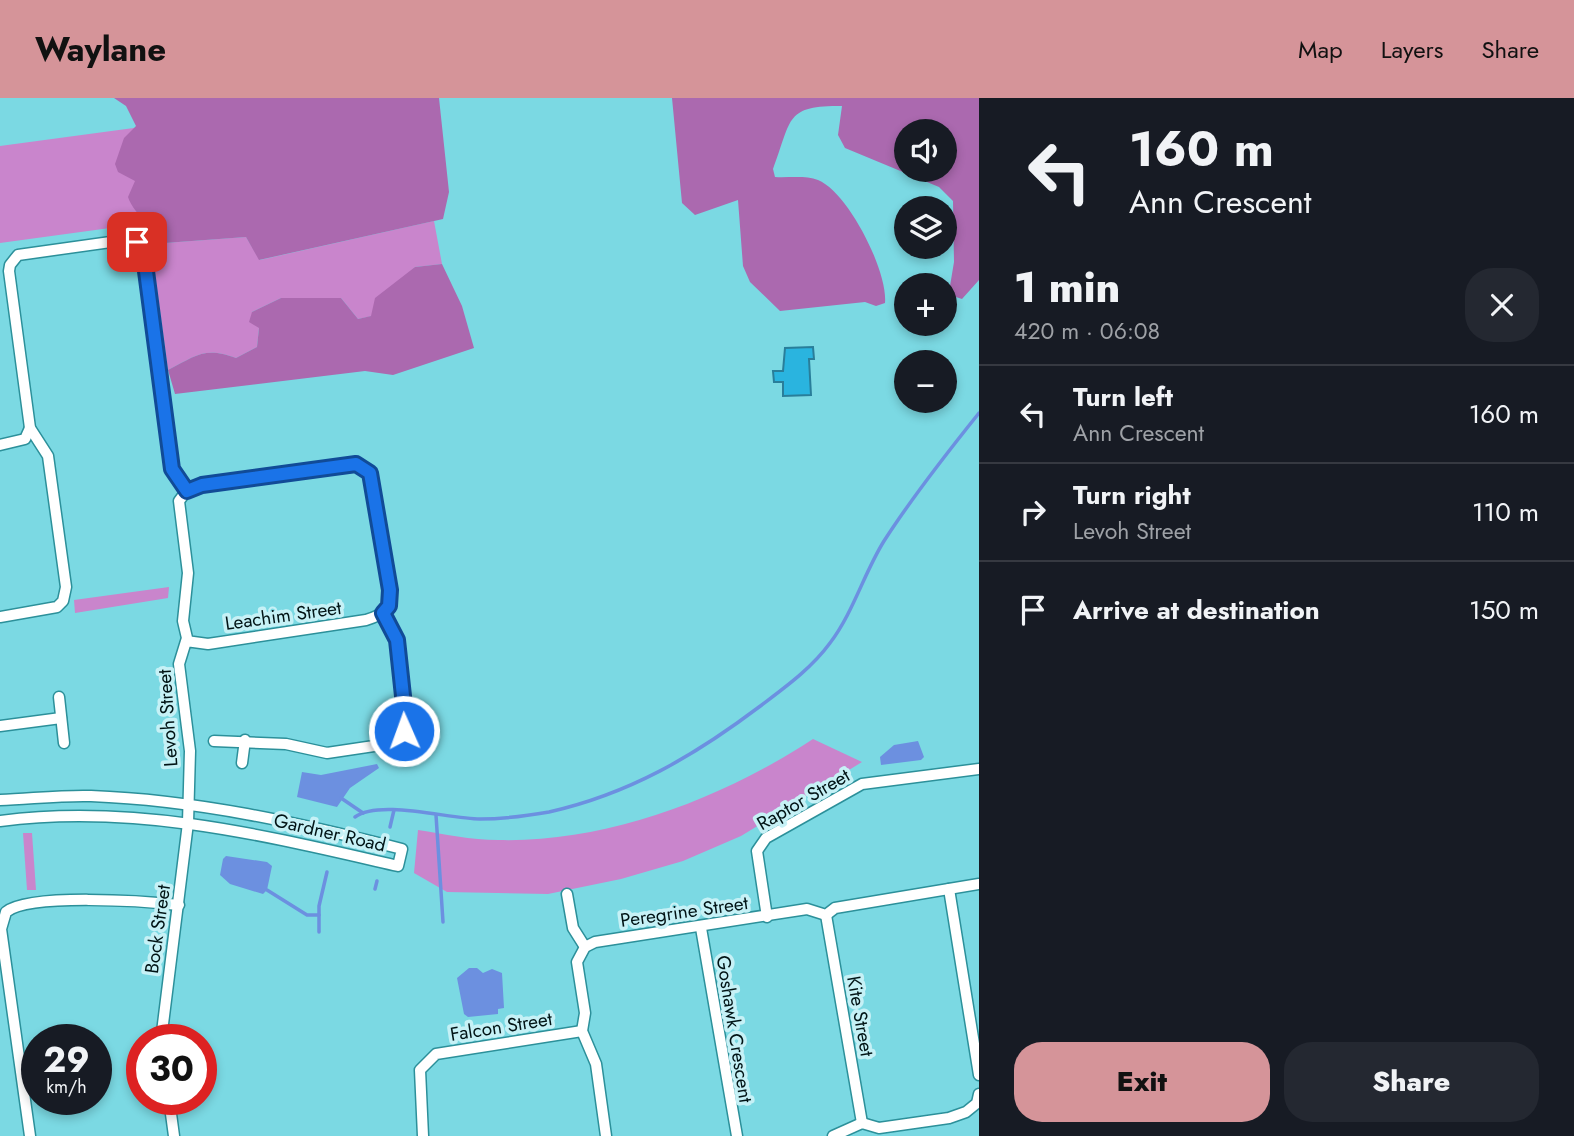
<!DOCTYPE html>
<html lang="en">
<head>
<meta charset="utf-8">
<style>
  :root { --surface:#171b24; --page:#242831; --text:#f1f3f6; --muted:#9ea1a6; --line:#363941; --accent:#d59499 }
  body { margin:0; font-family:Jost,sans-serif; background:var(--page); color:var(--text); height:100vh; display:flex; flex-direction:column; font-size:26px; white-space:nowrap }
  * { box-sizing:border-box; margin:0 }
  p { font-size:23px; color:var(--muted) }
  .icon { flex:none; width:38px; height:38px; fill:none; stroke:currentColor; stroke-width:2; stroke-linecap:round; stroke-linejoin:round }
  .map { position:relative; flex:1; overflow:hidden }
  .details { display:flex; flex-direction:column; background:var(--surface); width:595px }
  .details>* { flex:none }
  .banner { background:#171b24; color:var(--text); overflow:hidden }
  .tools { position:absolute; left:894px; top:21px; display:grid; gap:14px }
  .tools a { display:grid; place-items:center; width:63px; height:63px; border-radius:50%; background:var(--surface); box-shadow:0 4px 10px #0003; font-size:35px }
  .speed { position:absolute; left:21px; top:926px; display:flex; gap:14px; font-size:35px; font-weight:700; text-align:center }
  .speed>* { display:grid; place-content:center; width:91px; height:91px; border-radius:50%; background:var(--surface); box-shadow:0 4px 10px #0003; line-height:1 }
  .speed small { font-size:18px; font-weight:400 }
  .speed .limit { border:10px solid #d22; background:#fff; color:#111 }
  .pin { position:absolute; display:grid; place-items:center; width:60px; height:60px; color:#fff; margin:-30px; border-radius:14px; box-shadow:0 4px 10px #0006 }
  .me { position:absolute; width:77px; margin:-38px; rotate:358deg; stroke-linejoin:round; filter:drop-shadow(0 0 5px #0008) }
  .turn { display:flex; align-items:center; gap:24px; height:147px; padding:0 35px; font-size:32px }
  .turn .icon { width:91px; height:91px; stroke-width:2.5 }
  .turn b { display:block; font-size:49px; line-height:60px }
  .round { display:grid; place-items:center; flex:none; width:74px; height:74px; border-radius:28px; background:var(--page) }
  .headline { display:flex; align-items:center; justify-content:space-between; height:119px; padding:0 35px }
  h1 { font-size:42px; font-weight:800; line-height:52px }
  .primary-button { display:flex; gap:14px; margin-top:auto; padding:14px 35px }
  .primary-button a { flex:1; height:80px; border-radius:28px; background:var(--accent); color:#111; font-size:28px; font-weight:800; line-height:80px; text-align:center }
  .primary-button a+a { background:var(--page); color:var(--text) }
  ul { padding:0; list-style:none }
  li { display:flex; align-items:center; gap:21px; height:98px; padding:0 35px; border-top:2px solid var(--line) }
  li div { flex:1 }
  li b { display:block; font-size:26px }
  li em { font-style:normal }
  header { display:flex; align-items:center; gap:42px; box-sizing:border-box; height:98px; padding:0 35px; background:var(--accent); color:#111 }
  header strong { font-size:33px }
  nav { display:flex; gap:38px; margin-inline-start:auto; font-size:24px }
  main { display:flex; flex:1; min-height:0 }
  .map>svg:first-child { display:block }
  .green { fill:#c985cc }
  .forest { fill:#ab69af; fill-rule:evenodd }
  .water { fill:#6c90e0 }
  .lines { fill:none; stroke-linecap:round; stroke-linejoin:round }
  .stream { stroke:#6c90e0; stroke-width:3.5 }
  .building { fill:#2ab4df; stroke:#297e9a; stroke-width:2 }
  .minor-casing { stroke:#2c909a; stroke-width:13 }
  .minor { stroke:#fff; stroke-width:10 }
  .route-casing { stroke:#114b97; stroke-width:18 }
  .route { stroke:#1a73e8; stroke-width:12 }
  .labels { text-anchor:middle; stroke-width:7; stroke-linejoin:round; paint-order:stroke }
  .street-label { font-size:19px; fill:#011315; stroke:#c6f1f6 }
</style>
</head>
<body>
<header>
<strong>Waylane</strong>
<nav><a>Map</a><a>Layers</a><a>Share</a></nav>
</header>
<main>
<div class="map">
<svg width="979" height="1038" viewBox="0 0 979 1038">
  <rect width="100%" height="100%" fill="#7bd9e3"/>
  <g class="green">
    <polygon points="141,29 154,124 0,145 0,48"/>
    <path d="M 434,123 L 442,166 L 415,169 L 372,218 L 358,221 L 341,200 L 281,200 L 252,214 L 259,230 L 257,249 L 236,260 C 205,248 195,258 168,272 L 151,146 L 246,139 L 260,162 Z"/>
    <polygon points="169,489 168,500 75,515 74,502"/>
    <path d="M 813,641 L 862,664 L 741,738 L 683,763 L 621,781 L 548,796 L 447,794 L 414,775 L 418,732 C 444,736 471,742 498,742 C 607,745 723,700 813,641 Z"/>
    <polygon points="23,735 32,735 36,792 27,792"/>
  </g>
  <g class="forest">
    <path d="M 114,0 L 439,0 L 449,94 L 443,121 L 259,162 L 246,139 L 151,146 C 146,139 146,132 143,124 C 139,115 131,109 128,99 L 135,83 L 118,74 L 115,66 L 124,40 L 136,28 L 126,8 Z"/>
    <path d="M 672,0 L 979,0 L 979,182 L 962,201 L 953,198 L 950,188 L 954,164 L 953,103 L 939,89 L 845,50 L 838,37 L 842,8 C 784,7 792,22 773,71 L 775,79 C 787,80 806,77 818,82 C 848,94 888,173 885,205 L 876,208 L 865,204 L 780,213 L 750,184 L 743,168 L 738,102 L 695,117 L 682,105 ZM 906,33 L 945,33 L 945,72 L 906,72 Z"/>
    <path d="M 442,166 L 462,208 L 474,250 L 393,277 L 365,273 L 175,296 L 168,272 C 195,258 205,248 236,260 L 257,249 L 259,230 L 249,224 L 252,214 L 281,200 L 341,200 L 358,221 L 371,218 L 375,200 L 415,169 Z"/>
  </g>
  <g class="water">
    <polygon points="918,643 924,659 921,662 881,667 880,659 894,647"/>
    <polygon points="377,666 379,670 350,690 337,709 297,699 302,674 321,677"/>
    <polygon points="226,758 267,764 272,768 267,792 263,796 230,786 220,777 223,761"/>
    <polygon points="469,870 477,870 483,875 492,871 502,875 504,910 498,911 498,916 468,919 464,916 457,880"/>
  </g>
  <g class="lines">
    <g class="stream">
      <polyline points="341,700 363,715"/>
      <polyline points="436,717 443,824"/>
      <path d="M 355,719 C 380,701 449,721 480,721 C 503,721 526,718 549,714 C 629,696 694,658 759,609 C 784,590 811,571 830,545 C 853,515 864,475 884,443 C 913,398 946,356 979,315"/>
      <polyline points="390,729 394,712"/>
      <polyline points="375,791 377,783"/>
      <polyline points="267,792 307,817 319,817"/>
      <polyline points="319,834 319,808 327,774"/>
    </g>
  </g>
  <polygon class="building" points="813,249 814,261 809,261 811,297 783,298 783,284 774,284 773,273 783,273 785,250"/>
  <g class="lines">
    <g class="minor-casing">
      <g id="minor">
        <polyline points="0,347 25,341 30,330"/>
        <polyline points="0,519 57,509 63,503 66,489 48,358 30,330 9,173 10,167 18,157 132,141 142,151 172,371 187,393"/>
        <polyline points="59,599 64,645"/>
        <polyline points="0,628 61,620"/>
        <polyline points="214,643 286,646 327,655 394,645 406,626 396,542 383,515"/>
        <polyline points="242,665 245,642"/>
        <path d="M 0,702 C 30,701 61,697 91,698 C 197,702 299,725 402,751 L 398,768 C 267,738 136,705 0,723"/>
        <polyline points="949,791 979,977"/>
        <polyline points="567,796 573,830 585,849"/>
        <polyline points="826,817 862,1025"/>
        <polyline points="767,819 757,753 766,740 862,686 979,671"/>
        <polyline points="701,830 737,1038"/>
        <path d="M 161,942 L 188,725 L 190,653 L 179,566 L 187,540 L 183,523 L 188,475 L 179,403 L 185,395 L 202,387 L 357,366 L 370,375 L 390,492 C 391,511 383,517 366,522 L 208,546 L 186,543"/>
        <polyline points="169,1001 174,1038"/>
        <path d="M 30,1038 L 1,831 L 6,814 C 30,795 145,803 179,807"/>
        <polyline points="423,1038 420,972 436,956 582,933"/>
        <polyline points="606,1038 596,966 582,933 585,915 577,864 585,849 595,844 807,811 826,817 835,810 979,786"/>
        <polyline points="833,1038 862,1025 879,1030 949,1020 966,1014 977,1005 979,996"/>
      </g>
    </g>
    <use href="#minor" class="minor"/>
  </g>
  <g class="lines">
    <g class="route-casing">
      <polyline id="route" points="137,144 144,158 172,371 187,393 202,387 356,366 370,375 390,492 389,508 383,515 397,542 406,626 404,633"/>
    </g>
    <use href="#route" class="route"/>
  </g>
  <g class="labels">
    <g class="street-label">
      <text transform="translate(283 517) rotate(-8)" y="7">Leachim Street</text>
      <text transform="translate(167 620) rotate(-94)" y="7">Levoh Street</text>
      <text transform="translate(803 701) rotate(-30)" y="7">Raptor Street</text>
      <text transform="translate(330 734) rotate(13)" y="7">Gardner Road</text>
      <text transform="translate(684 813) rotate(-8)" y="7">Peregrine Street</text>
      <text transform="translate(157 831) rotate(-82)" y="7">Bock Street</text>
      <text transform="translate(861 918) rotate(80)" y="7">Kite Street</text>
      <text transform="translate(501 928) rotate(-9)" y="7">Falcon Street</text>
      <text transform="translate(735 931) rotate(81)" y="7">Goshawk Crescent</text>
    </g>
  </g>
</svg>
<div class="tools">
<a><svg class="icon" aria-label="sound" viewBox="0 0 24 24"><path d="M4 9h4l5-4v14l-5-4H4zM17 9q2 3 0 6"/></svg></a>
<a><svg class="icon" aria-label="layers" viewBox="0 0 24 24"><path d="M12 4l9 5-9 5-9-5zM3 14l9 5 9-5"/></svg></a>
<a>+</a>
<a>−</a>
</div>
<div class="speed"><div>29<small>km/h</small></div><div class="limit">30</div></div>
<div class="pin" style="left:137px;top:144px;background:#d93025"><svg class="icon" aria-label="arrive" viewBox="0 0 24 24"><path d="M6 21V4h12l-3 4 3 4H6"/></svg></div>
<svg class="me" style="left:404px;top:633px" viewBox="-20 -20 40 40"><circle r="17" fill="#1a73e8" stroke="#fff" stroke-width="3"/><path d="M0-11L8 9 0 5-8 9z" fill="#fff"/></svg>
</div>
<section class="details">
<div class="banner">
<div class="turn"><svg class="icon" aria-label="left" viewBox="0 0 24 24"><path d="M17 20v-9H6M10 6l-5 5 5 5"/></svg><div><b>160 m</b>Ann Crescent</div></div>
</div>
<div class="headline"><div><h1>1 min</h1><p>420 m · 06:08</p></div><a class="round"><svg class="icon" aria-label="close" viewBox="0 0 24 24"><path d="M6 6l12 12M18 6L6 18"/></svg></a></div>
<ul>
<li><svg class="icon" aria-label="left" viewBox="0 0 24 24"><path d="M17 20v-9H6M10 6l-5 5 5 5"/></svg><div><b>Turn left</b><p>Ann Crescent</p></div><em>160 m</em></li>
<li><svg class="icon" aria-label="right" viewBox="0 0 24 24"><path d="M7 20v-9h11M14 6l5 5-5 5"/></svg><div><b>Turn right</b><p>Levoh Street</p></div><em>110 m</em></li>
<li><svg class="icon" aria-label="arrive" viewBox="0 0 24 24"><path d="M6 21V4h12l-3 4 3 4H6"/></svg><div><b>Arrive at destination</b></div><em>150 m</em></li>
</ul>
<div class="primary-button"><a>Exit</a><a>Share</a></div>
</section>
</main>
</body>
</html>
